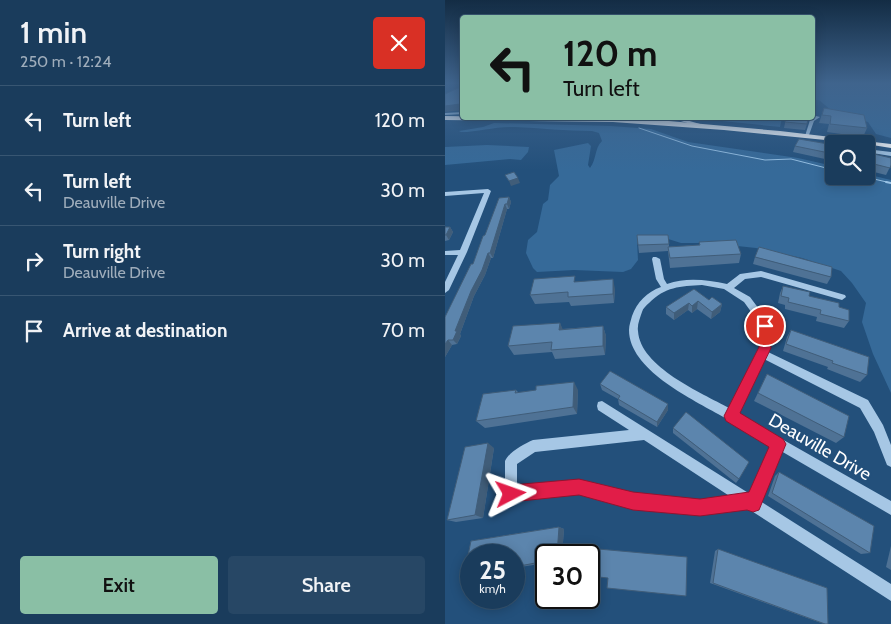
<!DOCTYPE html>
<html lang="en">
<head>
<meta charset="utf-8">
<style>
  :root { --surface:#1a3c5c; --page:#274765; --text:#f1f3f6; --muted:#9fadbb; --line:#385672; --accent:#8abfa5 }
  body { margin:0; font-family:Cabin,sans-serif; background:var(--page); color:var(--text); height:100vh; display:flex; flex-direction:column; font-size:19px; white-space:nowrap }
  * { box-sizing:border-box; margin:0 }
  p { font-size:16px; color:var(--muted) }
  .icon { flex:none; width:28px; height:28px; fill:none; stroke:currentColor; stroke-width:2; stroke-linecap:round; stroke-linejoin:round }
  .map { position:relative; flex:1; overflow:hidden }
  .drawer { display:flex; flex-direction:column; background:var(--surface); width:445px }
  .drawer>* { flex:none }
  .top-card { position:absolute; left:15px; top:15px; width:355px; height:105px; border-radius:5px; box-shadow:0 2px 12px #0003,0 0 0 1px var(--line); background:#8abfa5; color:#111; overflow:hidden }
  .fabs { position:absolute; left:380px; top:135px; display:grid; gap:10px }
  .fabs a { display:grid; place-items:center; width:50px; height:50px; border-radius:5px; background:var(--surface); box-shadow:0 2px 12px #0003,0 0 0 1px var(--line); font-size:25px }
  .speed { position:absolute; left:15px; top:544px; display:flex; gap:10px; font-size:25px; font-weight:700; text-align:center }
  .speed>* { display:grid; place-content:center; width:65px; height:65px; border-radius:50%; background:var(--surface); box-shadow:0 2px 12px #0003,0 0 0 1px var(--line); line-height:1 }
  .speed small { font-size:12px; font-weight:400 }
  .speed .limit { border:2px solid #111; border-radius:8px; background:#fff; color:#111 }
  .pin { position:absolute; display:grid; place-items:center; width:42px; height:42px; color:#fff; margin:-21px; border:2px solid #fff; border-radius:50%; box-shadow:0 1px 5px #0007 }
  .me { position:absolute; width:55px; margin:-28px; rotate:86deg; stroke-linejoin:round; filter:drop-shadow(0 0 4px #0008) }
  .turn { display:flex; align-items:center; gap:18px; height:105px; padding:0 20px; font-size:22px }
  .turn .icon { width:65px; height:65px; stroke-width:2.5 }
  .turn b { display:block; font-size:35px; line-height:42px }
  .round { display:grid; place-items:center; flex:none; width:52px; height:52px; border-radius:5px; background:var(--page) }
  .headline { display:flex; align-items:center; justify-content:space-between; height:85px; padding:0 20px }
  h1 { font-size:30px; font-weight:600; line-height:38px }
  .cta { display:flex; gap:10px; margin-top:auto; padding:10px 20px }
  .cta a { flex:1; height:58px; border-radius:5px; background:var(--accent); color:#111; font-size:20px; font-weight:600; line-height:58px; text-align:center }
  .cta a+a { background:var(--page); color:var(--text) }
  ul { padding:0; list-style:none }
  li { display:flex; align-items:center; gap:15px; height:70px; padding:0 20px; border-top:1px solid var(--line) }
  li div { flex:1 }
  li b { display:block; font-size:19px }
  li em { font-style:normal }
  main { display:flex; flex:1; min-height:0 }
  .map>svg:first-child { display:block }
  .green { fill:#366a99 }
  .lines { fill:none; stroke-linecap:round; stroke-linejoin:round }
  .stream-far1 { stroke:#99c3e6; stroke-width:1 }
  .stream { stroke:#99c3e6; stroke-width:2 }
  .minor { fill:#a6c7e5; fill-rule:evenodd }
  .major { fill:#e6f0fd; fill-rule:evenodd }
  .highway { fill:#fff; fill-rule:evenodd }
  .wall { fill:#4f7295 }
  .shaded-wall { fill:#405d79 }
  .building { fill:#5c85ad; stroke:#405d79 }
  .route { fill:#e11d48; stroke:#92132f }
  .labels { text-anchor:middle; stroke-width:4; stroke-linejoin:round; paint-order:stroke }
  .near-street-label { font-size:18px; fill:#fff; stroke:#23507b }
</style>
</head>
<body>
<main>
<section class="drawer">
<div class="headline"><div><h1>1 min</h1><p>250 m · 12:24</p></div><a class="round" style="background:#d93025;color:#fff"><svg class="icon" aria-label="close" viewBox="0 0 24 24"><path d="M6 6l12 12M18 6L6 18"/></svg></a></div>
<ul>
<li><svg class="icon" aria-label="left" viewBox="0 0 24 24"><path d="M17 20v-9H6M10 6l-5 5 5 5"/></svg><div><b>Turn left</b></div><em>120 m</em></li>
<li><svg class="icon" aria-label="left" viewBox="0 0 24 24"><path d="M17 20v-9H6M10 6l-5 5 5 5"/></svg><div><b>Turn left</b><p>Deauville Drive</p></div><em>30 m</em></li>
<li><svg class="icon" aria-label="right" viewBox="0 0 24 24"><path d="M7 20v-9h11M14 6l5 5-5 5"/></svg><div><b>Turn right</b><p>Deauville Drive</p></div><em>30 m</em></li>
<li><svg class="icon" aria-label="arrive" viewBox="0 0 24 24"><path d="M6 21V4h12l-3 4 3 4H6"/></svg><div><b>Arrive at destination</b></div><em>70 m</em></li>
</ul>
<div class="cta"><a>Exit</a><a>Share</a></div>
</section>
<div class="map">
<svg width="446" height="624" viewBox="0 0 446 624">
  <rect width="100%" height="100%" fill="#23507b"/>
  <g class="green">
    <polygon points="368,83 446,83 446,138 431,134 423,122 386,110 374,100 368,100"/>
    <polygon points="248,118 337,118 335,127"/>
    <path d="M 49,123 L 166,126 L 206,129 L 243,142 L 353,158 L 384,165 L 389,166 L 389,176 L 421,176 L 421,174 L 446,180 L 446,393 L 428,354 L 417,322 L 421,303 L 407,283 L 396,271 L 357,258 L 311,248 L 264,243 L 236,243 L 220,238 L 204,238 L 192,241 L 193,260 L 186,269 L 178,272 L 129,270 L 92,272 L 88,268 L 81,253 L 83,240 L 92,232 L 98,204 L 103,200 L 105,185 L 114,176 L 109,150 L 143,143 L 146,146 L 143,165 L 145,168 C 152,159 149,149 157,141 L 154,133 L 147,131 C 121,131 95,128 70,127 C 51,126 34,132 16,132 L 14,131 L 38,127 Z"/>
    <polygon points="42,145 84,147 83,152 76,160 65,159 0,165 0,147"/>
  </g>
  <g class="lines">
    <g class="stream-far1">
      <polyline points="194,128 247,146 320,160 346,159 389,170"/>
      <polyline points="416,176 446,183"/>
    </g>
    <polyline class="stream" points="441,182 446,183"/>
    <g class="minor">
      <polygon points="18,112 18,114 0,115 0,113"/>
      <polygon points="371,116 375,117 369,121 364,135 360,136 365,120"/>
      <polygon points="421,149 446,152 446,156 421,152"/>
      <polygon points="43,189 46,191 22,252 4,290 0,293 0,282 13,255 0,255 0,251 15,250 39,193 0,196 0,192"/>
      <path d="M 208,257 L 211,257 L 215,259 L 219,279 L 222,284 C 242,277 262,280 282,284 L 295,274 L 316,271 L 400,295 L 401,297 L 397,300 L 316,277 L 300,279 L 289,288 L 305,297 L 320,317 L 325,348 L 323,352 L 423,400 L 438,425 L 446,445 L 446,467 L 442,465 L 429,432 L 415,408 L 319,359 L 293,414 L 446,501 L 446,515 L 336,451 L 315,501 L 446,584 L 446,601 L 302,508 L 255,515 L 188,508 L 134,493 L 66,500 L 61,499 L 60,494 L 60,461 C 64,452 79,444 88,440 L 184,430 L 153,410 L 152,406 L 153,402 L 157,401 L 305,494 L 326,446 C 309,435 291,424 273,414 C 245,398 184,369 184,330 C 184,325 186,320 187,316 C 192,302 202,292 216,287 L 211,279 L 207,259 ZM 257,285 L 279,289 L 299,302 L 312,320 L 315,348 L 284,408 C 257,393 195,367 193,331 C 192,325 195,318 197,312 C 198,308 201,306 204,303 C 220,287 235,286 257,285 ZM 199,440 L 286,497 L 255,501 L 188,494 L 134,481 L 72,487 L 72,464 L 90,452 Z"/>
    </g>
    <polygon class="major" points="226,118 234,118 255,124 252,126"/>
    <polygon class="highway" points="0,116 147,118 224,121 335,131 446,144 446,148 421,144 279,130 168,122 0,120"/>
  </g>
  <g class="wall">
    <polygon points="379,108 422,128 418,137 382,132 384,124 374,123"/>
    <polygon points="341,118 362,124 360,130 339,128"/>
    <polygon points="389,145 389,161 348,152 350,146"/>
    <polygon points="421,152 446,165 441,175 421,170"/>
    <polygon points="64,197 66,202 64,209 62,209 48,258 46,258 40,275 29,296 15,334 16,336 12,344 7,345 0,357 0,317 28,264 40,235"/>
    <polygon points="0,227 5,227 8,232 4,240 0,241"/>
    <polygon points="192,235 224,244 224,247 254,245 254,242 296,254 294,263 225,268 223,251 194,253"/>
    <polygon points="310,257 386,277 382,284 308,264"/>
    <polygon points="131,282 170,289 169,303 126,306 124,302 90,304 85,295"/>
    <polygon points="338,286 394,307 404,321 399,328 371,321 372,317 340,309 340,305 333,303 335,293"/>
    <polygon points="264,300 277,304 275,312 266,319 252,309 247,313 243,310 229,320 221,314 221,307"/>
    <polygon points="115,323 117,329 158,326 161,336 160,355 110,359 107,352 69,355 63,346"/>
    <polygon points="346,330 422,375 415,382 382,369 383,367 338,351 342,337"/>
    <polygon points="322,374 399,437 391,443 309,401"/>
    <polygon points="155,384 223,410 212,427 174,405 173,399 157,390"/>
    <polygon points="71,390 73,392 133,390 132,414 40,428 31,421"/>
    <polygon points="228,428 294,479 291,483 228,433"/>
    <polygon points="49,448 38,518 11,522 2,520"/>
    <polygon points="334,472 425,553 416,554 323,496 330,476"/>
    <polygon points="114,527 119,529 117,555 101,555 101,563 69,568 69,555 26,555 26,575 19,575 26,541"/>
    <polygon points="446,546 446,570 441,567"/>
    <polygon points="273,549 379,624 265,583 270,551"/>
  </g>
  <g class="shaded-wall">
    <polygon points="15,104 18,110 0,112 0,106"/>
    <polygon points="73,178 75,183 66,186 64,181"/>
    <polygon points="64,197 66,202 64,209 62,204"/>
    <polygon points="60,204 62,209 48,258 45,253"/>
    <polygon points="5,227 8,232 4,240 1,235"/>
    <polygon points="43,253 46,258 40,275 29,296 15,334 16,336 12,344 8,340 10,331 26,291"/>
    <polygon points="168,279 170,289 169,303 168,294"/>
    <polygon points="253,301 252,309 247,313 247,306"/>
    <polygon points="244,303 243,310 229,320 229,313"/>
    <polygon points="277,304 275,312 266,319 267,312"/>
    <polygon points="115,323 119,332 114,330"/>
    <polygon points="158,326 161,336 160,355 158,346"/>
    <polygon points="3,340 7,345 0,357 0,344"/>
    <polygon points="129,382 133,390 132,414 128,407"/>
    <polygon points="223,404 223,410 212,427 212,422"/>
    <polygon points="43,443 49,448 38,518 30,515"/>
    <polygon points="114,527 119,529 117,555 112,555"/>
  </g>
  <g class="building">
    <polygon points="13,88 18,88 18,107 15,104 0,106 0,94"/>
    <polygon points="379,108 419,115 422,128 385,124 386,116 377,115"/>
    <polygon points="341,118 363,118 362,124 340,122"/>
    <polygon points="354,139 389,145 389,154 350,146"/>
    <polygon points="421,152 446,158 446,165 445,168 421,162"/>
    <polygon points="69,172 73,178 64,181 60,175"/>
    <polygon points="64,197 62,204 60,204 45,253 43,253 37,270 26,291 10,331 12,331 8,340 3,340 0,344 0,317 26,264 28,264 38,236 40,235 54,198"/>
    <polygon points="0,227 5,227 1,235 0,235"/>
    <polygon points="192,235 223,235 224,244 193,245"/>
    <polygon points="291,240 296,254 225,258 223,247 255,245 254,242"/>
    <polygon points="314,247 387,267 386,277 310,257"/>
    <polygon points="130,276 129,282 168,279 168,294 123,297 123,292 85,295 89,279"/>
    <polygon points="338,286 365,292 364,296 394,303 394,307 404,310 404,321 375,314 376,310 343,302 344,298 336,296"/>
    <polygon points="249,289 264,300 267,297 277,304 267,312 253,301 247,306 244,303 229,313 221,307"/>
    <polygon points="115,323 114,330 158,326 158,346 106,350 107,342 63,346 68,326"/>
    <polygon points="346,330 424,357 422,375 387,363 388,361 341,344"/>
    <polygon points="165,371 223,404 212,422 173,399 175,396 155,384"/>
    <polygon points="322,374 404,416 399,437 313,393"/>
    <polygon points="129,382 128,407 31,421 38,394 71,390 70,393 91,390 91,386"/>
    <polygon points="241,412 304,462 294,479 228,428"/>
    <polygon points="43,443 30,515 2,520 20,447"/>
    <polygon points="334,472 429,526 425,553 327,493"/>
    <polygon points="114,527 112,555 101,555 101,561 69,567 69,555 26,555 26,574 19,575 26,541"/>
    <polygon points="131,547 242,557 241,596 162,588 163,578 144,576 144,555 129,555"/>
    <polygon points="273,549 382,588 383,624 380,624 268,583"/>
  </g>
  <linearGradient id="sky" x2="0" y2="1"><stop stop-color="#132c44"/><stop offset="0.49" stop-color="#3f648d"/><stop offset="1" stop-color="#3f648d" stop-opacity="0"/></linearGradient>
  <rect width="446" height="170" fill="url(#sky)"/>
  <polygon class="route" points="320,322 324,323 326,348 295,413 338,439 341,444 314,510 308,512 302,510 255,516 188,510 134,495 66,502 60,500 58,494 60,488 66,485 134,479 188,492 255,499 304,492 324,447 281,421 279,416 314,347 316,323"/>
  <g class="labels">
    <g class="near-street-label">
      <text transform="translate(375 447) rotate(30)" y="6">Deauville Drive</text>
    </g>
  </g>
</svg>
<div class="fabs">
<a><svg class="icon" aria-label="search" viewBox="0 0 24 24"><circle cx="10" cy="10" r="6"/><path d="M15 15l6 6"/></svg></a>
</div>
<div class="speed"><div>25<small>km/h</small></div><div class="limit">30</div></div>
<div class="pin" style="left:320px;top:326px;background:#d93025"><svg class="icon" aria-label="arrive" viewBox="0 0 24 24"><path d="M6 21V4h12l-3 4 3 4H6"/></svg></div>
<svg class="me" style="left:66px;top:494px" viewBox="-20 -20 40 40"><path d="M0-17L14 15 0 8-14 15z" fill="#e11d48" stroke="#fff" stroke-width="4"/></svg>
<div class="top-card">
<div class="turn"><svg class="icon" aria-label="left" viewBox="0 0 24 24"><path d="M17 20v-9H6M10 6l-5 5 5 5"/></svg><div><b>120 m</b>Turn left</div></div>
</div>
</div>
</main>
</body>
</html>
